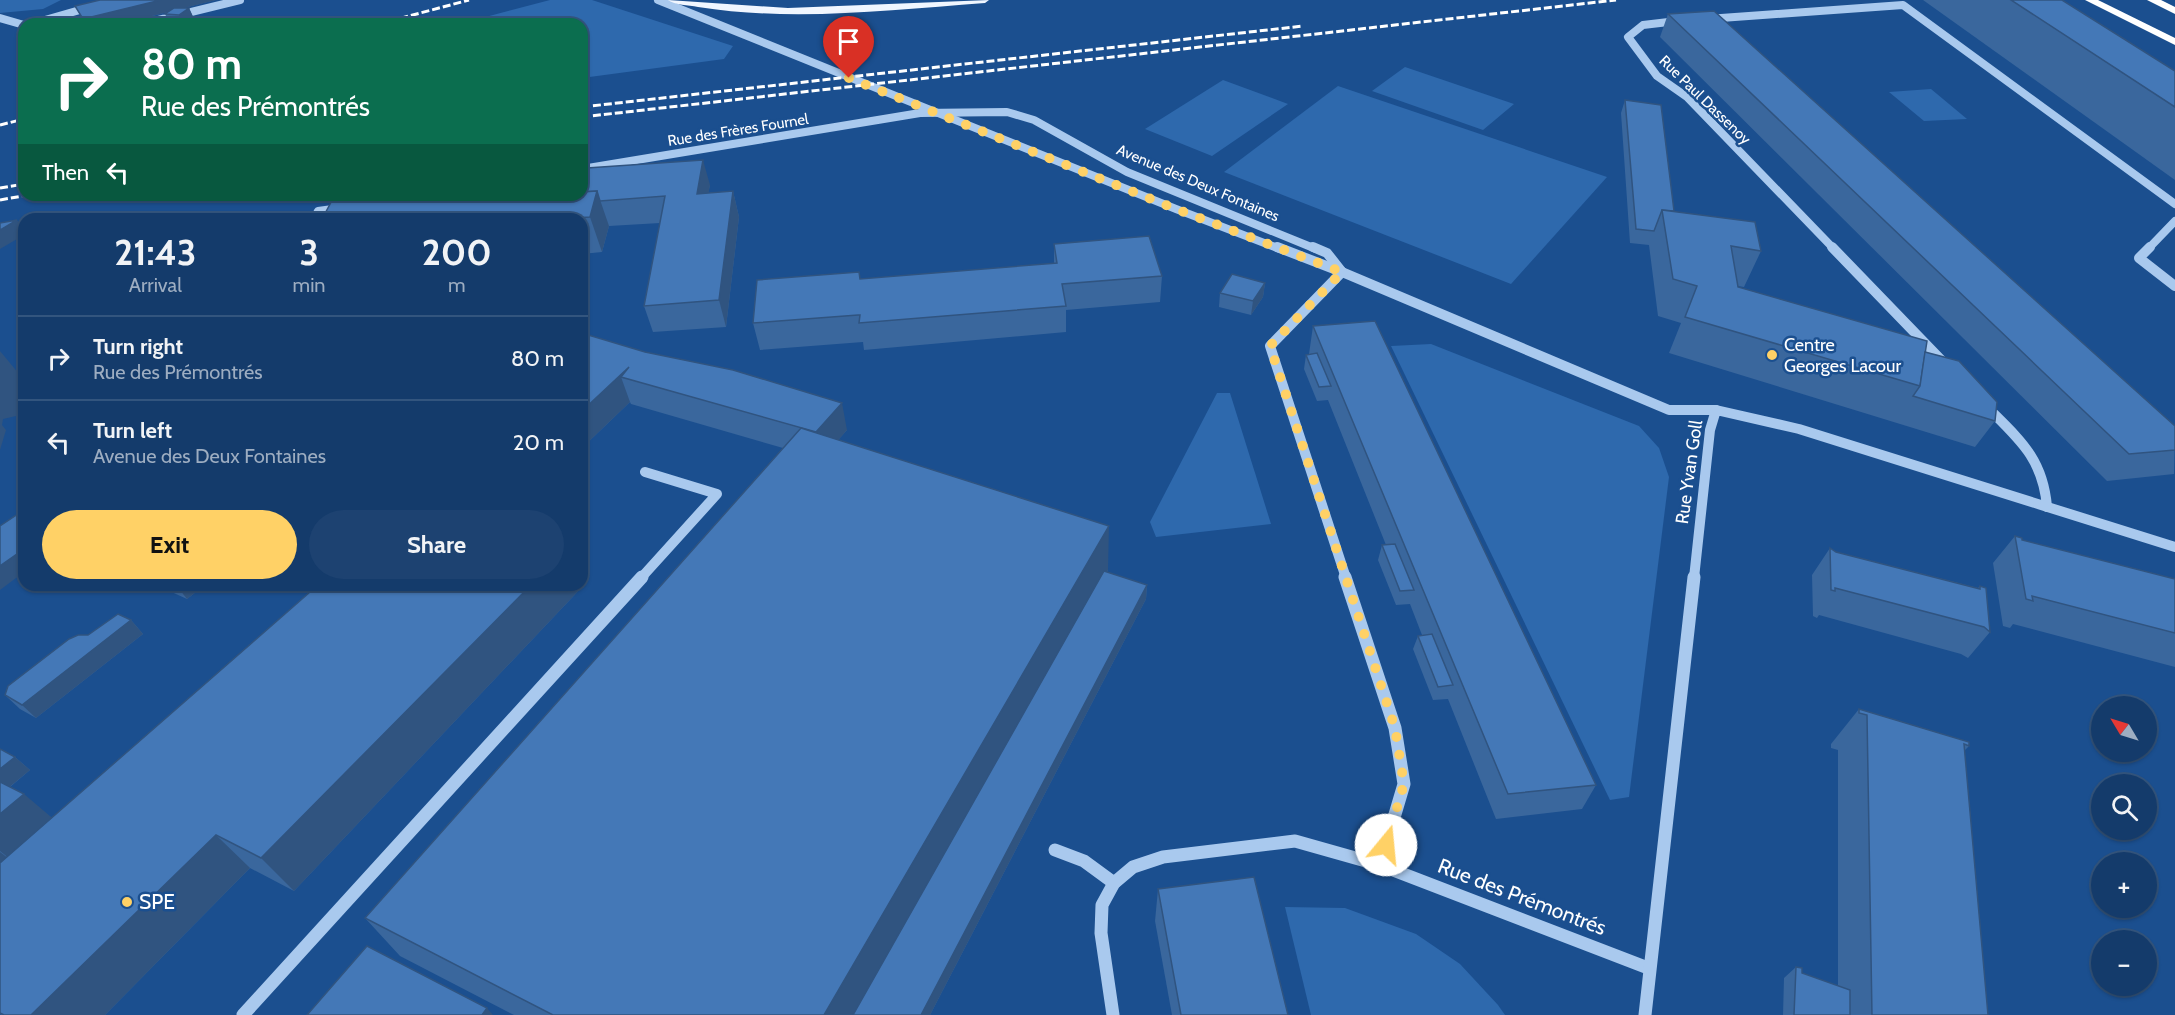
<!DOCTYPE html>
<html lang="en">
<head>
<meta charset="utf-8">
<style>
  :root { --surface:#143b6b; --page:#1d4271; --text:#f1f3f6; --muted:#9dadc1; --line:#33557e; --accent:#ffd166 }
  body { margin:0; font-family:Cabin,sans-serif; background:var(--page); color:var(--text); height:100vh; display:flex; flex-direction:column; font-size:22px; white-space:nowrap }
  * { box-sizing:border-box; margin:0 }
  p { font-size:20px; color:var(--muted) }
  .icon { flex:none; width:33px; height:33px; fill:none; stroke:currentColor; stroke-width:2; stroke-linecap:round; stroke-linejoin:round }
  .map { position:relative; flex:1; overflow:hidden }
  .side { position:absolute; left:18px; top:213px; width:570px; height:378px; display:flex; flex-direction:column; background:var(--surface); border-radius:18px; box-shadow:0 2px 4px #0004,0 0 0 2px var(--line) }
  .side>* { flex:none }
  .top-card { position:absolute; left:18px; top:18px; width:570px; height:183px; border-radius:18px; box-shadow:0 2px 4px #0004,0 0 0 2px var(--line); background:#0b6e4f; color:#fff; overflow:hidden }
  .needle { width:39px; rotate:308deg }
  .tools { position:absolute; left:2091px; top:696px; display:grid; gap:12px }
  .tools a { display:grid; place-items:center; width:66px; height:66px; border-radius:50%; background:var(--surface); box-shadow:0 2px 4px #0004,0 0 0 2px var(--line); font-size:30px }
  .pin { position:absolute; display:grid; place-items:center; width:51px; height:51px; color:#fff; margin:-62px -26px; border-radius:50% 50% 50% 0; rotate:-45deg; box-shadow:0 0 6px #0007 }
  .pin .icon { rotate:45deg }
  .me { position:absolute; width:66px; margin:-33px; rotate:17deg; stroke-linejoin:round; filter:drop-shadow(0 0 4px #0008) }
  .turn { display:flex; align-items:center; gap:21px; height:126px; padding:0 24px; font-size:27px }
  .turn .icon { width:78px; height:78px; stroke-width:2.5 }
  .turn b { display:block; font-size:42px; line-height:51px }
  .then { display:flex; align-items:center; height:57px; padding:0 24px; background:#0003; gap:12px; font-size:22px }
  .eta { display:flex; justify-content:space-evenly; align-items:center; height:102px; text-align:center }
  .eta b { font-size:36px; font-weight:700; line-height:42px }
  .action { display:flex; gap:12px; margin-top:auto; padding:12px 24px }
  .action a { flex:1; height:69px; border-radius:36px; background:var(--accent); color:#111; font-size:24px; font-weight:700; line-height:69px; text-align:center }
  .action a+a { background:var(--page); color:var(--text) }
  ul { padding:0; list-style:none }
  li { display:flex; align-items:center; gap:18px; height:84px; padding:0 24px; border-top:2px solid var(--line) }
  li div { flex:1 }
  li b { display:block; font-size:22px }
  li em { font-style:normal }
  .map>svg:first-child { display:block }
  .green { fill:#2e69ad }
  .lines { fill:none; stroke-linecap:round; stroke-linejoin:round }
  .minor-far2 { stroke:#a9c9ee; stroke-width:8 }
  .minor-far1 { stroke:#a9c9ee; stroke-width:10 }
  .minor { stroke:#a9c9ee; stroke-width:13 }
  .major { fill:#f0f6ff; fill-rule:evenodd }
  .highway { fill:#fff; fill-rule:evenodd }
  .rail { stroke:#fff; stroke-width:3; stroke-dasharray:8 3; stroke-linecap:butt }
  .wall { fill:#3a679d }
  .shaded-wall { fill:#305480 }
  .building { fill:#4478b7; stroke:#305480; stroke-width:1.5 }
  .route { stroke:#ffd166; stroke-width:10; stroke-dasharray:0 18 }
  .poi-dot { fill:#ffd166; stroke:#1b4f8f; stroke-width:2 }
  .labels { text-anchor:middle; stroke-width:5; stroke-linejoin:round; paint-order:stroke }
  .far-street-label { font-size:15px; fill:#fff; stroke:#1b4f8f }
  .poi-label { font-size:18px; fill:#fff; stroke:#1b4f8f; text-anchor:start }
  .street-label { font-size:18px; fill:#fff; stroke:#1b4f8f }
  .near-street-label { font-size:21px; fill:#fff; stroke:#1b4f8f }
  .near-poi-label { font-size:21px; fill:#fff; stroke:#1b4f8f; text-anchor:start }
</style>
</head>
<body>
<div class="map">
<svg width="2175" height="1015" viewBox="0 0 2175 1015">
  <rect width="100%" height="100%" fill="#1b4f8f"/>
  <g class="green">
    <polygon points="0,0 61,0 43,9 0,13"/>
    <polygon points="550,0 592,0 733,46 724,59 582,78 582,24 459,24"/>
    <polygon points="1405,67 1514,104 1483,130 1372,91"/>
    <polygon points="1223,80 1288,104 1212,156 1145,129"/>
    <polygon points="1338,86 1607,177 1511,284 1224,172"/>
    <polygon points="1931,89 1967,119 1924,121 1889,92"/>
    <polygon points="1431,344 1639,426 1659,448 1669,477 1629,797 1610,800 1391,346"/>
    <polygon points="1217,393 1230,393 1271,524 1156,537 1150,522"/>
    <polygon points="1285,907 1345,908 1416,934 1460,964 1498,1005 1505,1015 1311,1015"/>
  </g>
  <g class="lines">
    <g class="minor-far2">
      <polyline points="658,0 1176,209 1280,249"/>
      <polyline points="0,18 24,25"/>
      <polyline points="1707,19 1903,5 2175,204"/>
      <polyline points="1677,21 1643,25 1628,37 1657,76 1687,97 1834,249"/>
      <polyline points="31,24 115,0"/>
      <polyline points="142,24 240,0"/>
      <polyline points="582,169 920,113 1007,112 1034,120 1127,172 1316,249"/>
      <polyline points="314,219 318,211 340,208"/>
      <polyline points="2148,249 2175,221"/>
    </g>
    <g class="minor-far1">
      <polyline points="1277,247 1342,272 1669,410 1716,410"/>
      <polyline points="1313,247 1327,253 1342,272"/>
      <polyline points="1832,247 1946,365"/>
      <polyline points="2150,247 2139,258 2175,286"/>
      <polyline points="1342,272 1270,346 1346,578"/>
      <path d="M 1986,406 C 2019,439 2043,458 2047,507"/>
      <polyline points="641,578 717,494 645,472"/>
      <polyline points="1694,578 1710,430 1716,410 1799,429 2175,547"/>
    </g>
    <g class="minor">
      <polyline points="1055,850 1084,861 1114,883"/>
      <polyline points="1380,865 1648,968"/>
      <polyline points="243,1015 642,577"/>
      <polyline points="1113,1015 1101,933 1102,905 1114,883 1133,867 1163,857 1295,841 1380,865 1404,784 1395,728 1345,577"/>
      <polyline points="1645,1015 1694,577"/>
    </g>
    <path class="major" d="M 668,0 L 788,8 L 989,0 L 985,3 C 890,10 793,22 698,7 C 688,5 675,5 668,0 Z"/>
    <g class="highway">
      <polygon points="2085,0 2098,0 2175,38 2175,45"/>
      <polygon points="2147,0 2161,0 2175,7 2175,14"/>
    </g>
    <g class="rail">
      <polyline points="379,24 469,0"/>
      <polyline points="582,107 1303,26"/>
      <polyline points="582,117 1616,0"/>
      <polyline points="0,125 24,119"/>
      <polyline points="0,188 24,184"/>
      <polyline points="0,200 28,195"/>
    </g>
  </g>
  <g class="wall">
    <polygon points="100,0 216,0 183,8 189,8 195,21 190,24 170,24 165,14 168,12 141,19 147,19 149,24 123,24 125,23 120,24 86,24 75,6"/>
    <polygon points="1923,0 2062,0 2175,71 2175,180"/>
    <polygon points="1668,14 2175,426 2174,474 2107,481 1660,37"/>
    <polygon points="1625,100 1674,211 1761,251 1744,287 1738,286 1738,287 1925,352 1995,421 1975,447 1669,353 1681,323 1658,316 1649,245 1630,243 1621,113"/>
    <polygon points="710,185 708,193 733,191 739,217 726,327 653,332 644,306 660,223 609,226 602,252 582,254 582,219 322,219"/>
    <polygon points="1054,244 1162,276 1160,302 1066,310 1066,332 864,350 863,342 760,350 753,323 860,279 1054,264"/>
    <polygon points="1265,283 1263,297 1251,315 1219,307 1220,293"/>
    <polygon points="1313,326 1596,785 1582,809 1496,819 1448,699 1433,700 1413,649 1418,636 1422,635 1410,604 1396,605 1378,560 1382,545 1386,545 1328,400 1317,401 1304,369 1306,355 1309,354"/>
    <polygon points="582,337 847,430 838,440 1108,570 1107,572 1147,585 1146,599 930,1015 514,1015 400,956 365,918 783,448 631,404 630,402 582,448"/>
    <polygon points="2015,536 2022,540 2175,579 2175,667 2013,624 2010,628 2003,626 1993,563"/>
    <polygon points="1830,548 1836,552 1978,588 1980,586 1990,632 1968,658 1961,654 1819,615 1817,618 1813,616 1812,575"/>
    <polygon points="582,564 584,585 294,891 250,868 105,1015 2,1015 0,1014 0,749 15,757 30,770 10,787 52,818 582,585"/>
    <polygon points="156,585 205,585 187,599"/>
    <polygon points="131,620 143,634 36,718 20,709 5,695 88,635"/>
    <polygon points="1859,709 1969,746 1964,751 1988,1015 1783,1015 1784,978 1796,967 1802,973 1838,986 1838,750 1831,748 1831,744"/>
    <polygon points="1158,889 1288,1015 1172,1015 1155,921"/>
  </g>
  <g class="shaded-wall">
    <polygon points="161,0 216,0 120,24 86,24 83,19"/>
    <polygon points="189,8 195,21 190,24 183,24 179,15"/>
    <polygon points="147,19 149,24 139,24"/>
    <polygon points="703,160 710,185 704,219 697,194"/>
    <polygon points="597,191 609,226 602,252 590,217"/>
    <polygon points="733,191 739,217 726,327 719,300"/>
    <polygon points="17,220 24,229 24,235 0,249 0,230"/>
    <polygon points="1265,283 1263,297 1251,315 1253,301"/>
    <polygon points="0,351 24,380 16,416 3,419 2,425 6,430 0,450"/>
    <polygon points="629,367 621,377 630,402 582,448 582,411"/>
    <polygon points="842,403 847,430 822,459 816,432"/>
    <polygon points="1109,526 1108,570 857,1015 824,1015"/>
    <polygon points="24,549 24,572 0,590 0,566"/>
    <polygon points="582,564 584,585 294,891 261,858 531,585 582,585"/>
    <polygon points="176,585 205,585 187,599"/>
    <polygon points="1147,585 1146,599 930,1015 921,1015"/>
    <polygon points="131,620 143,634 36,718 22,705"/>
    <polygon points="15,757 30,770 1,794 0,794 0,769"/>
    <polygon points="24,794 64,828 20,867 0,851 0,814"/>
    <polygon points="216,835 250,868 105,1015 31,1015"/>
    <polygon points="0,852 17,865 0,880"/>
    <polygon points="487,1008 493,1015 482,1015"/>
  </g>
  <g class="building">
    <polygon points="100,0 161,0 83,19 75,6"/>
    <polygon points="2011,0 2062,0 2175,71 2175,107"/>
    <polygon points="174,8 189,8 179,15 165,14"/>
    <polygon points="1714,11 2175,426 2175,450 2129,454 1668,14"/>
    <polygon points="132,18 147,19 139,24 123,24"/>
    <polygon points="1625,100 1661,105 1674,211 1662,210 1654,231 1636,229"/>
    <polygon points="703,160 697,194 733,191 719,300 644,306 665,196 600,201 597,191 582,192 582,185 587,168"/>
    <polygon points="597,191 590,217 560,219 514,219 515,214 448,219 322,219 335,195 582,195 582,192"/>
    <polygon points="1662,210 1755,222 1761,251 1731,246 1738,287 1927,341 1920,386 1685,317 1697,286 1673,279"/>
    <polygon points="17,220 0,230 0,223"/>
    <polygon points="1149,236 1162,276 1062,284 1066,306 859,323 860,315 858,315 753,323 757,280 859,272 860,279 1057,263 1054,244"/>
    <polygon points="1232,274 1265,283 1253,301 1220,293"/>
    <polygon points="1375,321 1596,785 1508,794 1313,326"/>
    <polygon points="585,334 645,352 733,370 842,403 816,432 621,377 629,367 582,411 582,337"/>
    <polygon points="1925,352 1959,361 1997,402 1995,421 1913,396 1920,386"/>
    <polygon points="1317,353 1331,386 1319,387 1306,355"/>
    <polygon points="801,428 1109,526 824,1015 553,1015 365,918"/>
    <polygon points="24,510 24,549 0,566 0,526"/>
    <polygon points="2015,536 2022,538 2022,540 2175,579 2175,633 2032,596 2033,601 2026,599"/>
    <polygon points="1395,544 1414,590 1400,591 1382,545"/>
    <polygon points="1830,548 1836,552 1980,589 1980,586 1986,588 1990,632 1984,627 1835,588 1835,591 1831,590"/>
    <polygon points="1104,571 1147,585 921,1015 853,1015"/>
    <polygon points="318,585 531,585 261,858 216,835 31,1015 4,1015 0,1013 0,863"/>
    <polygon points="118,614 131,620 22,705 5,695 8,686 69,639 78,635 88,635"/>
    <polygon points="1432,634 1453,685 1438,687 1418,636"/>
    <polygon points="1859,709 1969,742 1969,746 1964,744 1988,1015 1872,1015 1867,715 1859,713"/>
    <polygon points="0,749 15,757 0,769"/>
    <polygon points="0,782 24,794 0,814"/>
    <polygon points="1254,877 1288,1015 1181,1015 1158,889"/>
    <polygon points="367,946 487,1008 482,1015 307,1015"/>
    <polygon points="1796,967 1802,968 1802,973 1850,990 1850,1015 1794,1015"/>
  </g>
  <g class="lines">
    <polyline class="route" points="849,78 1176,209 1342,272 1270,346 1395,728 1404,784 1386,845"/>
  </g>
  <g class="poi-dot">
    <circle cx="1772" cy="355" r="6"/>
    <circle cx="127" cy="902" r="6"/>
  </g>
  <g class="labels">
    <g class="far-street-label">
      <text transform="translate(1705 100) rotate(44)" y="5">Rue Paul Dassenoy</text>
      <text transform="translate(738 130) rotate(-9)" y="5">Rue des Frères Fournel</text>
      <text transform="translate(1198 183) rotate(23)" y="5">Avenue des Deux Fontaines</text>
    </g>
    <g class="poi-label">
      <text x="1784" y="351">Centre<tspan x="1784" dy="21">Georges Lacour</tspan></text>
    </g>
    <g class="street-label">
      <text transform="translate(1689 472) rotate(-82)" y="6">Rue Yvan Goll</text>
    </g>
    <g class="near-street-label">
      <text transform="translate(1522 897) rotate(21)" y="7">Rue des Prémontrés</text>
    </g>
    <g class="near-poi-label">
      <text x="139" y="909">SPE</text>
    </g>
  </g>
</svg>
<div class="tools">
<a><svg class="needle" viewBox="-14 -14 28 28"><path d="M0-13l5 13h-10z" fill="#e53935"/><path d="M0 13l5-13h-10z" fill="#9dadc1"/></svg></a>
<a><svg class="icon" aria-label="search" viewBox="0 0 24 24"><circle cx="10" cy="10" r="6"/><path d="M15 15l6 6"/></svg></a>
<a>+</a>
<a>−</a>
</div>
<div class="pin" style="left:849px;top:78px;background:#d93025"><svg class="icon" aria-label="arrive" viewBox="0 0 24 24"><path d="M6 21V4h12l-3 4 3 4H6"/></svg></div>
<svg class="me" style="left:1386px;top:845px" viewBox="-20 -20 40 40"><circle r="19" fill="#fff"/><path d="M0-13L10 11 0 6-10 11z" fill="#ffd166"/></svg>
<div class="top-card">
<div class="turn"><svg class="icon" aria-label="right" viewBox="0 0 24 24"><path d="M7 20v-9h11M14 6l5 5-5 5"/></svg><div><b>80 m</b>Rue des Prémontrés</div></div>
<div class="then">Then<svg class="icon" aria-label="left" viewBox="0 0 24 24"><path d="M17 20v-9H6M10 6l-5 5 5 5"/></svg></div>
</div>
<section class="side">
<div class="eta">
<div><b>21:43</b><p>Arrival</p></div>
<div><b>3</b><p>min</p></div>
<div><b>200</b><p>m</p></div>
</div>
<ul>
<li><svg class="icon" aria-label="right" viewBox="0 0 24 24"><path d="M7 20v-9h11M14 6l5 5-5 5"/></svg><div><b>Turn right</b><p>Rue des Prémontrés</p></div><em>80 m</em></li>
<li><svg class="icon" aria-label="left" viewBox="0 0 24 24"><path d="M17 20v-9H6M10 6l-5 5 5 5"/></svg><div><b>Turn left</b><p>Avenue des Deux Fontaines</p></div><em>20 m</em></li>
</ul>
<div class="action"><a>Exit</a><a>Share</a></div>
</section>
</div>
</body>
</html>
